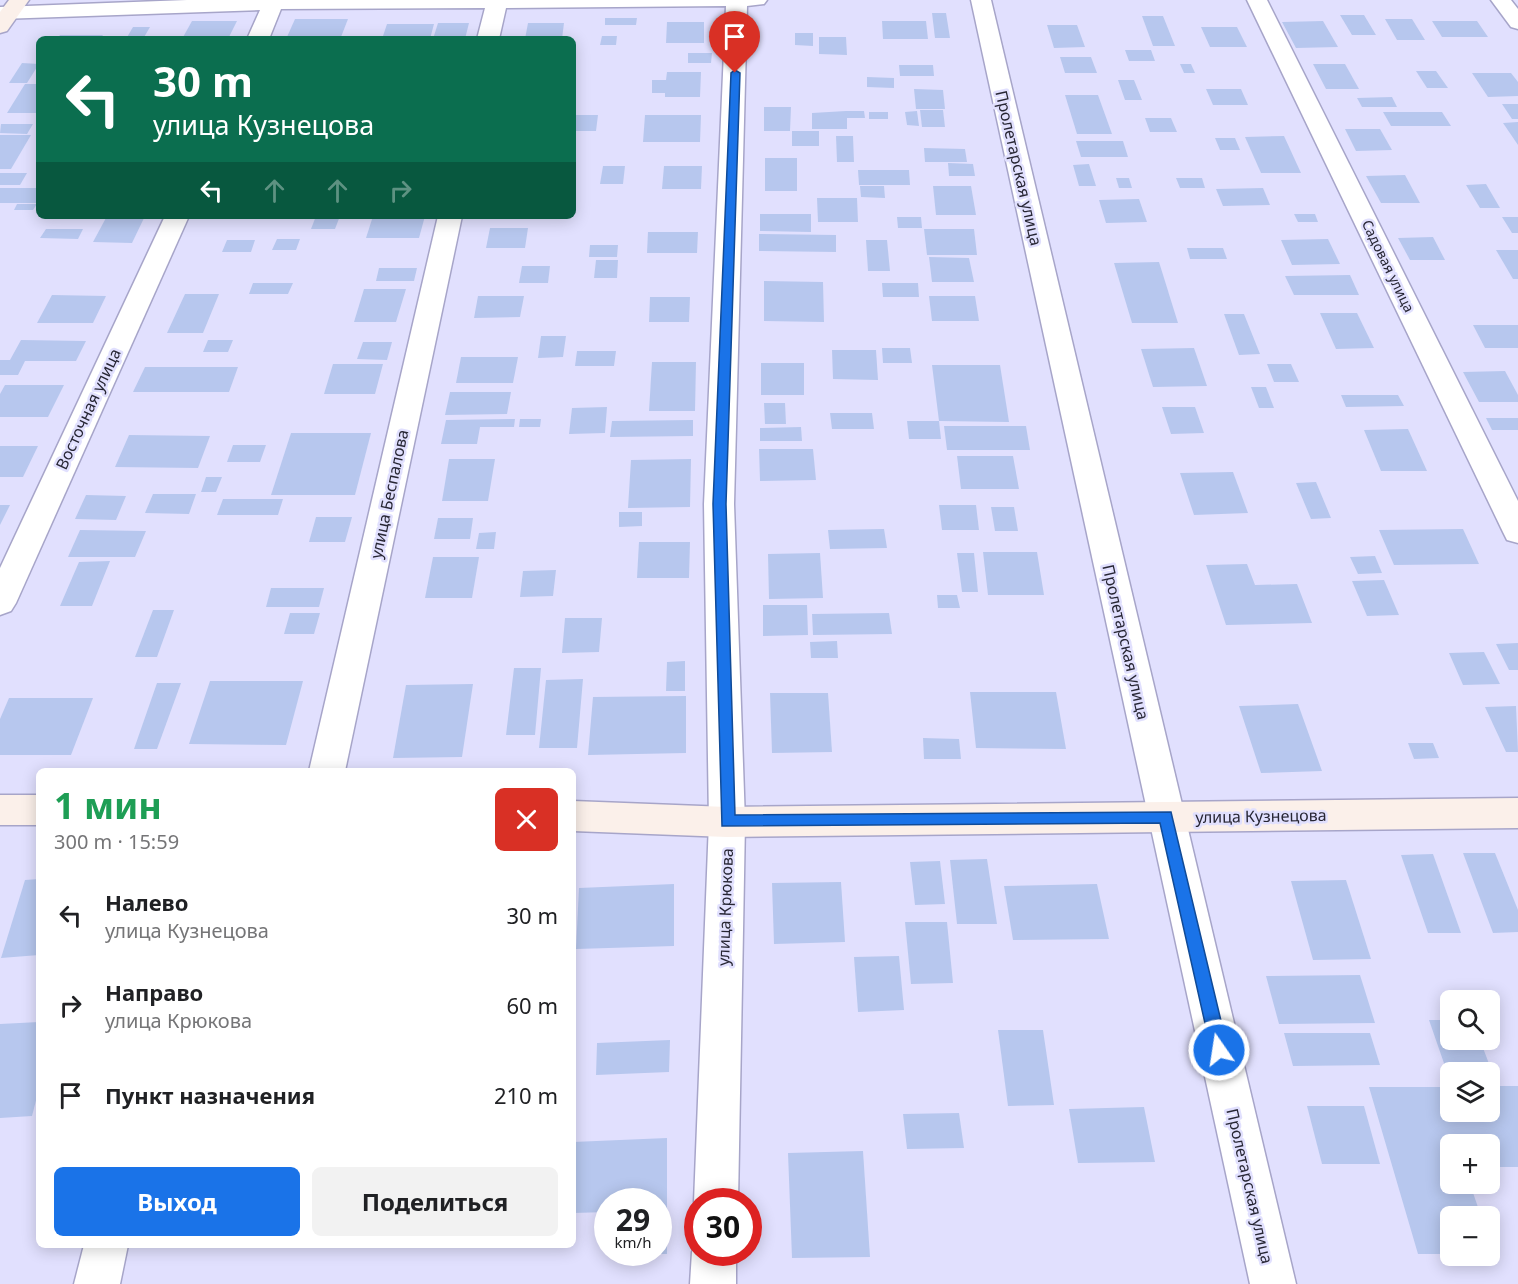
<!DOCTYPE html>
<html lang="ru">
<head>
<meta charset="utf-8">
<style>
  :root { --surface:#fff; --page:#f2f2f2; --text:#202124; --muted:#757577; --accent:#1a73e8 }
  body { margin:0; font-family:"Noto Sans",sans-serif; background:var(--page); color:var(--text); height:100vh; display:flex; flex-direction:column; font-size:22px; white-space:nowrap }
  * { box-sizing:border-box; margin:0 }
  p { font-size:20px; color:var(--muted) }
  .icon { flex:none; width:33px; height:33px; fill:none; stroke:currentColor; stroke-width:2; stroke-linecap:round; stroke-linejoin:round }
  .map { position:relative; flex:1; overflow:hidden }
  .details { position:absolute; left:36px; top:768px; width:540px; height:480px; display:flex; flex-direction:column; background:var(--surface); border-radius:9px; box-shadow:0 3px 15px #0003 }
  .details>* { flex:none }
  .banner { position:absolute; left:36px; top:36px; width:540px; height:183px; border-radius:9px; box-shadow:0 3px 15px #0003; background:#0b6e4f; color:#fff; overflow:hidden }
  .fabs { position:absolute; left:1440px; top:990px; display:grid; gap:12px }
  .fabs a { display:grid; place-items:center; width:60px; height:60px; border-radius:9px; background:var(--surface); box-shadow:0 3px 15px #0003; font-size:30px }
  .speed { position:absolute; left:594px; top:1188px; display:flex; gap:12px; font-size:30px; font-weight:700; text-align:center }
  .speed>* { display:grid; place-content:center; width:78px; height:78px; border-radius:50%; background:var(--surface); box-shadow:0 3px 15px #0003; line-height:1 }
  .speed small { font-size:15px; font-weight:400 }
  .speed .limit { border:9px solid #d22; background:#fff; color:#111 }
  .pin { position:absolute; display:grid; place-items:center; width:51px; height:51px; color:#fff; margin:-62px -26px; border-radius:50% 50% 50% 0; rotate:-45deg; box-shadow:0 0 6px #0007 }
  .pin .icon { rotate:45deg }
  .me { position:absolute; width:66px; margin:-33px; rotate:347deg; stroke-linejoin:round; filter:drop-shadow(0 0 4px #0008) }
  .turn { display:flex; align-items:center; gap:21px; height:126px; padding:0 18px; font-size:27px }
  .turn .icon { width:78px; height:78px; stroke-width:2.5 }
  .turn b { display:block; font-size:42px; line-height:51px }
  .lanes { display:flex; align-items:center; height:57px; padding:0 18px; background:#0003; justify-content:center; gap:30px; direction:ltr }
  .lanes .off { opacity:.35 }
  .round { display:grid; place-items:center; flex:none; width:63px; height:63px; border-radius:9px; background:var(--page) }
  .head { display:flex; align-items:center; justify-content:space-between; height:102px; padding:0 18px }
  h1 { font-size:36px; font-weight:700; line-height:45px; color:#1e9e55 }
  .action { display:flex; gap:12px; margin-top:auto; padding:12px 18px }
  .action a { flex:1; height:69px; border-radius:9px; background:var(--accent); color:#fff; font-size:24px; font-weight:700; line-height:69px; text-align:center }
  .action a+a { background:var(--page); color:var(--text) }
  ul { padding:0; list-style:none }
  li { display:flex; align-items:center; gap:18px; height:90px; padding:0 18px }
  li div { flex:1 }
  li b { display:block; font-size:22px }
  li em { font-style:normal }
  .map>svg:first-child { display:block }
  .building { fill:#b7c7ee }
  .lines { fill:none; stroke-linecap:round; stroke-linejoin:round }
  .street-casing { stroke:#a7a5c9; stroke-width:3 }
  .secondary-casing { stroke:#a7a5c9; stroke-width:3 }
  .street { fill:#fff; fill-rule:evenodd }
  .secondary { fill:#fbf0ea; fill-rule:evenodd }
  .route { fill:#1a73e8; stroke:#114b97; stroke-width:1.5 }
  .labels { text-anchor:middle; stroke-width:5; stroke-linejoin:round; paint-order:stroke }
  .far-street-label { font-size:14px; fill:#272634; stroke:#e1e0fe }
  .street-label { font-size:16px; fill:#272634; stroke:#e1e0fe }
</style>
</head>
<body>
<div class="map">
<svg width="1518" height="1284" viewBox="0 0 1518 1284">
  <rect width="100%" height="100%" fill="#e1e0fe"/>
  <g class="building">
    <polygon points="932,13 946,13 950,38 935,38"/>
    <polygon points="1340,15 1364,15 1376,35 1352,35"/>
    <polygon points="1142,16 1163,16 1175,46 1153,46"/>
    <polygon points="605,18 637,18 636,25 605,25"/>
    <polygon points="295,19 348,19 341,37 287,37"/>
    <polygon points="1385,19 1412,19 1425,40 1397,40"/>
    <polygon points="192,21 237,21 228,39 182,39"/>
    <polygon points="882,21 926,21 928,39 883,39"/>
    <polygon points="1323,21 1338,47 1296,48 1282,22"/>
    <polygon points="1432,21 1477,21 1488,37 1442,37"/>
    <polygon points="667,22 704,22 704,43 666,43"/>
    <polygon points="438,23 469,23 465,39 433,39"/>
    <polygon points="528,23 564,23 562,39 525,39"/>
    <polygon points="387,24 434,24 430,39 382,39"/>
    <polygon points="1047,25 1077,25 1085,47 1054,48"/>
    <polygon points="133,27 150,27 143,39 126,39"/>
    <polygon points="1201,27 1237,27 1247,47 1210,47"/>
    <polygon points="795,33 813,33 813,46 795,45"/>
    <polygon points="60,35 103,35 100,39 57,39"/>
    <polygon points="602,36 617,36 616,45 600,45"/>
    <polygon points="819,37 846,37 847,55 819,54"/>
    <polygon points="1125,50 1151,50 1155,61 1129,61"/>
    <polygon points="688,53 712,53 711,63 688,63"/>
    <polygon points="1060,57 1091,57 1097,73 1065,73"/>
    <polygon points="22,63 39,64 27,83 9,83"/>
    <polygon points="1180,64 1191,64 1195,73 1184,73"/>
    <polygon points="1313,64 1345,64 1359,89 1326,89"/>
    <polygon points="899,65 933,65 934,76 900,76"/>
    <polygon points="1416,71 1436,71 1448,88 1427,88"/>
    <polygon points="667,72 701,72 700,97 665,97 665,93 652,93 652,80 666,80"/>
    <polygon points="1472,73 1511,73 1518,82 1518,96 1488,97"/>
    <polygon points="867,77 894,78 894,88 867,87"/>
    <polygon points="1118,80 1134,80 1142,100 1125,100"/>
    <polygon points="25,84 39,84 39,113 7,113"/>
    <polygon points="914,89 943,90 945,109 916,109"/>
    <polygon points="1206,89 1241,89 1248,105 1213,105"/>
    <polygon points="1065,95 1098,95 1112,134 1077,134"/>
    <polygon points="1392,97 1397,107 1362,107 1357,98"/>
    <polygon points="1502,104 1518,104 1518,119 1512,119"/>
    <polygon points="764,107 791,107 790,131 764,131"/>
    <polygon points="920,110 943,110 945,127 922,127"/>
    <polygon points="846,111 864,111 865,118 847,118 847,129 812,129 812,113"/>
    <polygon points="917,111 919,126 907,125 905,112"/>
    <rect x="869" y="112" width="19" height="7"/>
    <polygon points="1383,112 1442,112 1451,126 1391,126"/>
    <polygon points="574,115 598,115 596,131 573,131"/>
    <polygon points="645,115 701,115 700,142 643,142"/>
    <polygon points="1145,118 1171,118 1177,132 1150,132"/>
    <polygon points="1518,122 1518,145 1503,123"/>
    <polygon points="1,124 33,124 27,134 0,133"/>
    <polygon points="1345,129 1380,129 1392,150 1356,151"/>
    <rect x="792" y="131" width="27" height="15"/>
    <polygon points="0,135 31,135 11,169 0,169"/>
    <polygon points="836,136 853,136 854,162 837,162"/>
    <polygon points="1284,136 1301,173 1261,173 1245,137"/>
    <polygon points="1215,138 1235,138 1240,150 1220,150"/>
    <polygon points="1076,141 1123,141 1128,157 1081,157"/>
    <polygon points="924,148 965,149 967,162 925,162"/>
    <rect x="765" y="158" width="32" height="33"/>
    <polygon points="948,163 973,164 975,176 949,176"/>
    <polygon points="1089,164 1096,186 1079,186 1073,165"/>
    <polygon points="603,166 625,166 623,184 600,184"/>
    <polygon points="664,166 702,166 701,189 662,189"/>
    <polygon points="858,170 909,170 910,185 859,185"/>
    <polygon points="0,173 27,173 20,185 0,185"/>
    <polygon points="1405,175 1420,203 1381,203 1366,176"/>
    <polygon points="1116,178 1129,178 1132,188 1119,188"/>
    <polygon points="1176,178 1202,178 1205,188 1180,188"/>
    <polygon points="1486,184 1500,208 1480,208 1466,185"/>
    <polygon points="860,186 884,186 885,198 861,197"/>
    <polygon points="933,186 971,186 976,215 936,215"/>
    <rect x="0" y="188" width="39" height="15"/>
    <polygon points="1263,188 1270,205 1223,206 1216,189"/>
    <polygon points="817,198 857,198 858,222 818,222"/>
    <polygon points="1139,199 1147,222 1106,223 1099,200"/>
    <polygon points="17,204 37,204 33,210 14,210"/>
    <polygon points="760,214 811,214 811,232 760,231"/>
    <polygon points="1294,214 1315,214 1318,222 1298,222"/>
    <polygon points="47,216 81,216 79,219 45,219"/>
    <polygon points="107,216 145,216 132,243 93,242"/>
    <polygon points="316,216 340,216 335,229 311,229"/>
    <polygon points="373,216 425,216 419,238 366,238"/>
    <polygon points="897,217 921,217 922,228 898,228"/>
    <polygon points="1502,217 1518,217 1518,233 1512,233"/>
    <polygon points="490,228 528,228 525,248 486,248"/>
    <polygon points="46,229 83,229 78,239 40,238"/>
    <polygon points="924,229 974,229 977,255 927,255"/>
    <polygon points="648,232 698,232 697,253 647,253"/>
    <polygon points="759,234 836,235 836,252 759,251"/>
    <polygon points="1433,237 1445,260 1410,260 1398,238"/>
    <polygon points="277,239 300,239 296,250 272,250"/>
    <polygon points="1328,239 1340,264 1292,265 1281,240"/>
    <polygon points="227,240 255,240 251,252 222,252"/>
    <polygon points="866,240 887,240 890,271 868,271"/>
    <polygon points="590,245 618,245 617,257 589,257"/>
    <polygon points="1187,248 1223,248 1227,259 1190,259"/>
    <polygon points="1496,250 1518,250 1518,279 1513,279"/>
    <polygon points="929,257 969,258 974,282 932,282"/>
    <polygon points="596,260 618,260 617,278 594,278"/>
    <polygon points="1159,262 1178,323 1132,323 1114,263"/>
    <polygon points="522,266 550,266 548,283 519,283"/>
    <polygon points="379,268 417,268 414,281 376,281"/>
    <polygon points="1350,275 1359,295 1294,295 1285,276"/>
    <polygon points="764,281 823,282 824,322 764,321"/>
    <polygon points="253,283 293,283 288,294 249,294"/>
    <polygon points="882,283 918,283 919,297 883,297"/>
    <polygon points="364,289 406,289 396,322 354,322"/>
    <polygon points="185,294 219,294 203,333 167,333"/>
    <polygon points="52,295 106,296 93,323 37,323"/>
    <polygon points="478,296 524,296 520,317 474,318"/>
    <polygon points="929,296 975,296 979,321 932,321"/>
    <polygon points="650,297 690,297 689,322 649,322"/>
    <polygon points="1320,313 1357,313 1374,348 1336,349"/>
    <polygon points="1224,314 1244,314 1260,354 1239,355"/>
    <polygon points="1473,325 1518,325 1518,348 1485,348"/>
    <polygon points="541,336 566,336 563,357 538,358"/>
    <polygon points="21,340 86,341 76,361 25,361 18,375 0,375 0,360 10,360"/>
    <polygon points="208,340 233,340 228,352 203,352"/>
    <polygon points="363,342 392,342 387,360 357,359"/>
    <polygon points="882,348 910,348 912,363 883,363"/>
    <polygon points="1194,348 1207,386 1153,387 1141,349"/>
    <polygon points="832,350 876,350 878,380 833,379"/>
    <polygon points="577,351 616,351 614,366 575,366"/>
    <polygon points="461,357 518,357 513,383 456,383"/>
    <polygon points="652,362 696,362 695,411 649,411"/>
    <rect x="761" y="363" width="43" height="32"/>
    <polygon points="333,364 383,364 375,394 324,394"/>
    <polygon points="1267,364 1291,364 1299,382 1274,382"/>
    <polygon points="932,365 1000,365 1009,422 939,421"/>
    <polygon points="145,367 238,367 229,392 133,392"/>
    <polygon points="1505,371 1518,395 1518,402 1479,402 1463,372"/>
    <polygon points="5,385 64,385 48,417 0,417 0,394"/>
    <polygon points="1251,387 1266,387 1274,408 1259,408"/>
    <polygon points="450,392 511,392 507,414 445,415"/>
    <polygon points="1341,395 1398,395 1404,406 1346,407"/>
    <polygon points="764,403 785,403 786,424 765,424"/>
    <polygon points="607,407 605,433 569,434 572,408"/>
    <polygon points="1162,407 1195,407 1204,433 1171,434"/>
    <polygon points="830,413 872,413 874,429 832,429"/>
    <polygon points="1486,418 1518,418 1518,430 1492,430"/>
    <polygon points="515,419 514,427 480,427 477,444 441,444 446,420"/>
    <polygon points="520,419 541,419 540,427 519,427"/>
    <polygon points="693,420 693,436 610,437 612,421"/>
    <polygon points="907,421 939,421 941,439 909,439"/>
    <polygon points="944,426 1026,426 1030,450 947,450"/>
    <polygon points="801,427 802,441 760,441 760,428"/>
    <polygon points="1408,429 1427,471 1381,471 1364,430"/>
    <polygon points="291,433 371,433 355,495 271,495"/>
    <polygon points="129,435 210,436 198,468 115,467"/>
    <polygon points="233,445 266,445 260,462 227,462"/>
    <polygon points="0,446 38,446 23,477 0,477"/>
    <polygon points="759,449 813,449 816,480 760,481"/>
    <polygon points="957,456 1013,456 1019,489 961,489"/>
    <polygon points="449,459 495,459 488,501 442,501"/>
    <polygon points="691,459 690,507 628,508 631,460"/>
    <polygon points="1233,472 1248,513 1194,515 1180,473"/>
    <polygon points="206,477 222,477 216,492 201,492"/>
    <polygon points="1316,482 1331,518 1311,519 1296,483"/>
    <polygon points="153,494 196,494 189,514 145,513"/>
    <polygon points="86,495 126,496 116,520 75,519"/>
    <polygon points="223,499 283,499 278,515 217,515"/>
    <polygon points="0,505 10,505 0,525"/>
    <polygon points="939,505 976,505 979,530 942,530"/>
    <polygon points="991,507 1014,507 1018,531 995,531"/>
    <polygon points="619,512 642,512 642,526 619,527"/>
    <polygon points="316,517 352,517 345,542 309,542"/>
    <polygon points="438,518 473,518 470,539 434,539"/>
    <polygon points="884,529 887,548 830,549 828,530"/>
    <polygon points="1463,529 1479,564 1394,565 1379,530"/>
    <polygon points="80,530 146,531 135,557 68,557"/>
    <polygon points="496,532 494,549 476,549 479,533"/>
    <polygon points="639,542 690,542 689,578 637,578"/>
    <polygon points="983,552 1037,552 1044,595 988,595"/>
    <polygon points="820,553 823,598 769,599 768,554"/>
    <polygon points="957,553 974,553 978,592 962,592"/>
    <polygon points="1375,556 1382,573 1358,574 1350,557"/>
    <polygon points="433,557 479,557 472,598 425,598"/>
    <polygon points="110,561 92,606 60,606 79,562"/>
    <polygon points="1247,564 1255,585 1297,584 1312,623 1226,625 1206,565"/>
    <polygon points="556,570 553,596 520,597 523,571"/>
    <polygon points="1384,580 1399,615 1367,616 1352,581"/>
    <polygon points="271,588 324,588 319,607 266,607"/>
    <polygon points="937,595 957,595 960,608 938,608"/>
    <polygon points="763,605 807,605 808,635 763,636"/>
    <polygon points="153,610 174,610 157,657 135,657"/>
    <polygon points="290,613 320,613 314,634 284,634"/>
    <polygon points="889,613 892,634 813,635 812,614"/>
    <polygon points="565,618 602,618 599,652 562,653"/>
    <polygon points="837,641 838,658 811,658 810,642"/>
    <polygon points="1518,643 1518,670 1509,670 1496,644"/>
    <polygon points="1484,652 1500,684 1463,685 1449,653"/>
    <polygon points="685,661 685,691 666,691 667,662"/>
    <polygon points="514,668 541,668 535,735 506,735"/>
    <polygon points="583,679 577,748 539,748 546,680"/>
    <polygon points="210,681 303,681 286,745 189,744"/>
    <polygon points="157,683 181,683 157,749 134,749"/>
    <polygon points="473,684 462,757 393,758 406,685"/>
    <polygon points="970,692 1056,692 1066,749 976,748"/>
    <polygon points="770,693 828,693 832,752 772,753"/>
    <polygon points="686,696 686,753 588,755 593,697"/>
    <polygon points="9,698 93,698 71,755 0,755 0,719"/>
    <polygon points="1298,704 1322,771 1261,773 1239,706"/>
    <polygon points="1516,706 1518,752 1506,752 1485,707"/>
    <polygon points="923,738 959,739 961,759 924,759"/>
    <polygon points="1408,743 1433,743 1439,758 1414,759"/>
    <polygon points="1463,853 1495,853 1518,910 1518,932 1493,933"/>
    <polygon points="1433,854 1461,933 1428,933 1401,855"/>
    <polygon points="987,859 997,924 957,924 950,860"/>
    <polygon points="940,861 945,904 915,905 910,862"/>
    <polygon points="39,879 39,955 1,958 25,880"/>
    <polygon points="1346,880 1371,959 1313,960 1291,881"/>
    <polygon points="841,882 845,942 774,944 772,883"/>
    <polygon points="674,884 674,946 576,949 579,888"/>
    <polygon points="1097,884 1109,939 1013,940 1004,886"/>
    <polygon points="905,922 947,922 953,983 911,984"/>
    <polygon points="899,956 904,1010 858,1012 854,957"/>
    <polygon points="1360,975 1375,1023 1279,1024 1266,976"/>
    <polygon points="1429,1020 1450,1020 1450,1040 1480,1040 1491,1069 1446,1069"/>
    <polygon points="39,1022 39,1089 32,1116 0,1118 0,1024"/>
    <polygon points="998,1030 1043,1030 1054,1105 1008,1106"/>
    <polygon points="1284,1033 1370,1033 1380,1065 1293,1066"/>
    <polygon points="670,1040 669,1072 596,1075 597,1043"/>
    <polygon points="1490,1086 1518,1086 1518,1167 1490,1167 1490,1144 1450,1144 1450,1184 1470,1184 1481,1216 1450,1216 1450,1254 1418,1254 1369,1087 1450,1087 1450,1112 1490,1112"/>
    <polygon points="1307,1106 1364,1106 1380,1164 1322,1164"/>
    <polygon points="1144,1107 1155,1162 1078,1163 1069,1109"/>
    <polygon points="959,1113 964,1148 907,1149 903,1114"/>
    <polygon points="667,1138 667,1254 658,1254 658,1202 608,1202 608,1212 573,1213 573,1142"/>
    <polygon points="863,1151 870,1257 792,1258 788,1153"/>
    <polygon points="620,1252 654,1252 654,1254 620,1256"/>
  </g>
  <g class="lines">
    <g class="street-casing">
      <g id="street">
        <polygon points="187,0 767,0 764,4 747,6 734,504 745,822 738,1202 698,1202 698,1210 694,1202 709,822 704,504 726,6 506,8 499,39 477,39 485,8 281,9 269,39 247,39 260,10 0,19 0,7"/>
        <polygon points="971,0 991,0 1296,1284 1250,1284"/>
        <polygon points="1247,0 1267,0 1518,501 1518,543 1507,540 1503,532"/>
        <polygon points="1491,0 1511,0 1518,9 1518,29 1511,27"/>
        <polygon points="165,216 189,216 16,603 11,611 0,615 0,568"/>
        <polygon points="438,216 462,216 345,771 309,771"/>
        <polygon points="698,1238 698,1252 736,1252 736,1284 690,1284 692,1252"/>
        <polygon points="84,1245 128,1245 120,1284 74,1284"/>
      </g>
    </g>
    <g class="secondary-casing">
      <g id="secondary">
        <polygon points="9,0 29,0 7,31 0,33 0,12"/>
        <rect x="0" y="795" width="39" height="30"/>
        <polygon points="1518,798 1518,828 727,837 573,831 573,801 727,807"/>
      </g>
    </g>
    <use href="#street" class="street"/>
    <use href="#secondary" class="secondary"/>
  </g>
  <polygon class="route" points="735,70 740,73 726,504 735,815 1171,812 1228,1050 1225,1056 1219,1058 1213,1056 1211,1050 1160,823 722,826 713,504 731,73"/>
  <g class="labels">
    <g class="far-street-label">
      <text transform="translate(1388 266) rotate(64)" y="5">Садовая улица</text>
    </g>
    <g class="street-label">
      <text transform="translate(1019 168) rotate(77)" y="6">Пролетарская улица</text>
      <text transform="translate(88 409) rotate(-65)" y="6">Восточная улица</text>
      <text transform="translate(389 494) rotate(-78)" y="6">улица Беспалова</text>
      <text transform="translate(1126 642) rotate(77)" y="6">Пролетарская улица</text>
      <text transform="translate(1261 816) rotate(-1)" y="6">улица Кузнецова</text>
      <text transform="translate(725 907) rotate(-88)" y="6">улица Крюкова</text>
      <text transform="translate(1250 1186) rotate(77)" y="6">Пролетарская улица</text>
    </g>
  </g>
</svg>
<div class="fabs">
<a><svg class="icon" aria-label="search" viewBox="0 0 24 24"><circle cx="10" cy="10" r="6"/><path d="M15 15l6 6"/></svg></a>
<a><svg class="icon" aria-label="layers" viewBox="0 0 24 24"><path d="M12 4l9 5-9 5-9-5zM3 14l9 5 9-5"/></svg></a>
<a>+</a>
<a>−</a>
</div>
<div class="speed"><div>29<small>km/h</small></div><div class="limit">30</div></div>
<div class="pin" style="left:735px;top:73px;background:#d93025"><svg class="icon" aria-label="arrive" viewBox="0 0 24 24"><path d="M6 21V4h12l-3 4 3 4H6"/></svg></div>
<svg class="me" style="left:1219px;top:1050px" viewBox="-20 -20 40 40"><circle r="17" fill="#1a73e8" stroke="#fff" stroke-width="3"/><path d="M0-11L8 9 0 5-8 9z" fill="#fff"/></svg>
<div class="banner">
<div class="turn"><svg class="icon" aria-label="left" viewBox="0 0 24 24"><path d="M17 20v-9H6M10 6l-5 5 5 5"/></svg><div><b>30 m</b>улица Кузнецова</div></div>
<div class="lanes"><svg class="icon" aria-label="left" viewBox="0 0 24 24"><path d="M17 20v-9H6M10 6l-5 5 5 5"/></svg><svg class="icon off" aria-label="ahead" viewBox="0 0 24 24"><path d="M12 20V5M6 11l6-6 6 6"/></svg><svg class="icon off" aria-label="ahead" viewBox="0 0 24 24"><path d="M12 20V5M6 11l6-6 6 6"/></svg><svg class="icon off" aria-label="right" viewBox="0 0 24 24"><path d="M7 20v-9h11M14 6l5 5-5 5"/></svg></div>
</div>
<section class="details">
<div class="head"><div><h1>1 мин</h1><p>300 m · 15:59</p></div><a class="round" style="background:#d93025;color:#fff"><svg class="icon" aria-label="close" viewBox="0 0 24 24"><path d="M6 6l12 12M18 6L6 18"/></svg></a></div>
<ul>
<li><svg class="icon" aria-label="left" viewBox="0 0 24 24"><path d="M17 20v-9H6M10 6l-5 5 5 5"/></svg><div><b>Налево</b><p>улица Кузнецова</p></div><em>30 m</em></li>
<li><svg class="icon" aria-label="right" viewBox="0 0 24 24"><path d="M7 20v-9h11M14 6l5 5-5 5"/></svg><div><b>Направо</b><p>улица Крюкова</p></div><em>60 m</em></li>
<li><svg class="icon" aria-label="arrive" viewBox="0 0 24 24"><path d="M6 21V4h12l-3 4 3 4H6"/></svg><div><b>Пункт назначения</b></div><em>210 m</em></li>
</ul>
<div class="action"><a>Выход</a><a>Поделиться</a></div>
</section>
</div>
</body>
</html>
